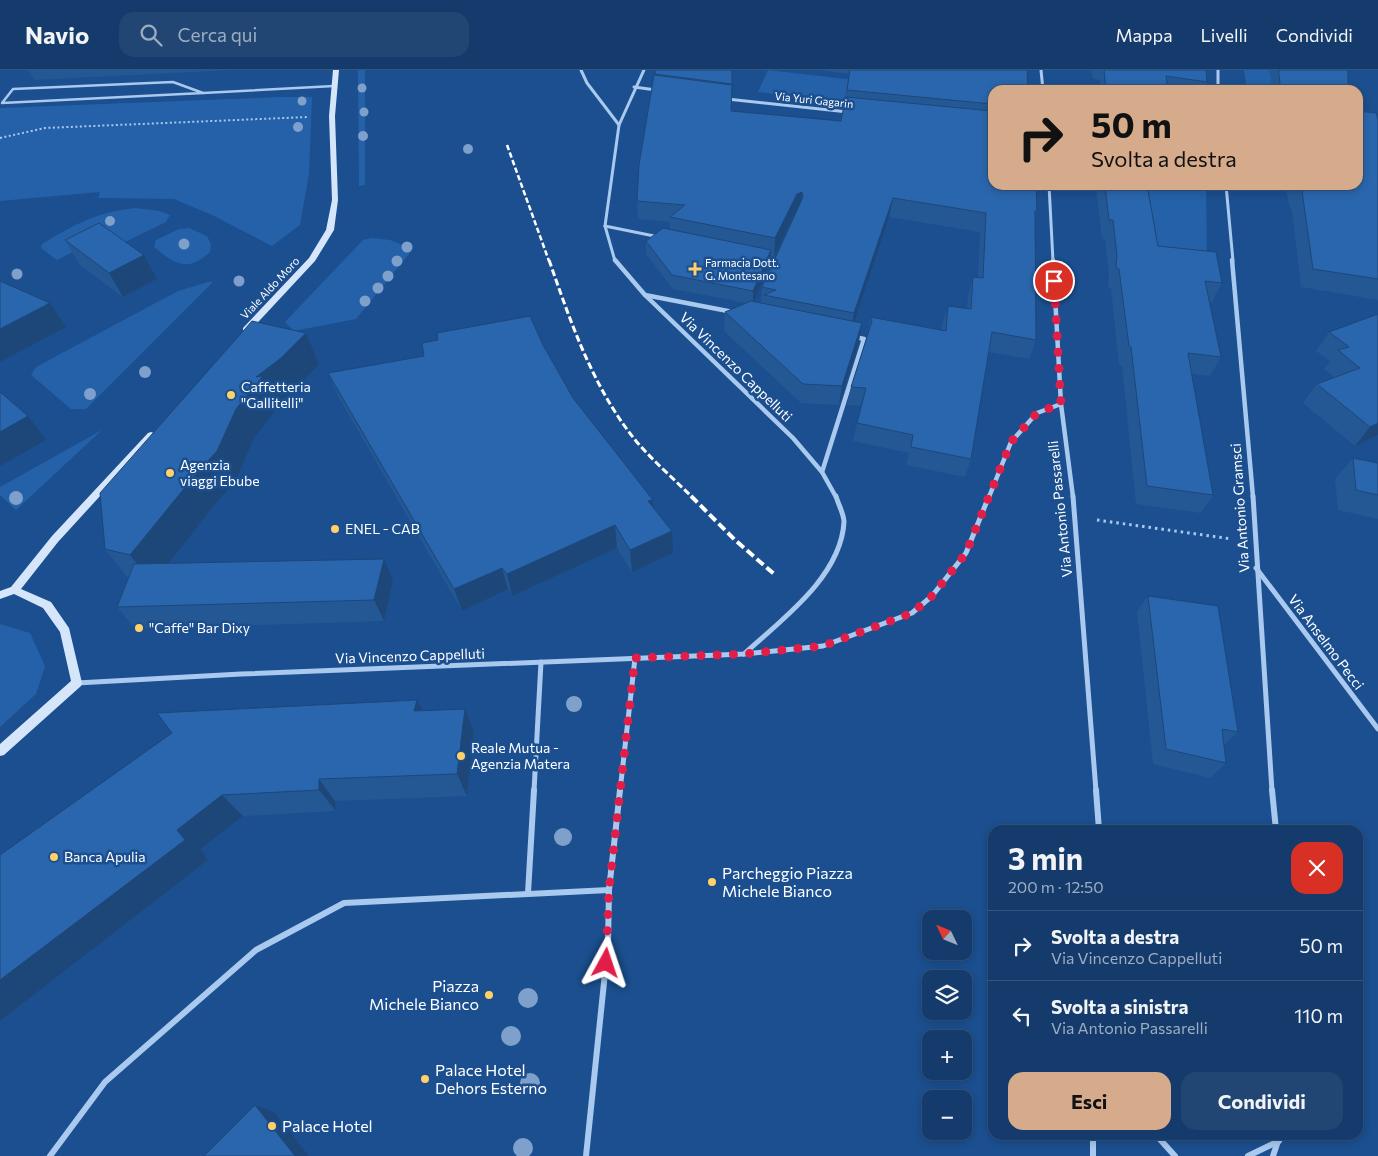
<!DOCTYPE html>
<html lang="it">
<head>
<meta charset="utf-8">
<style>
  :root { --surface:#143b6b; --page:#214673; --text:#f1f3f6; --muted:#9dadc1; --line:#33557e; --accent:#d6ab8b }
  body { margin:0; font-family:Commissioner,sans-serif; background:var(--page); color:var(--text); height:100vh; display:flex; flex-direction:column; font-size:19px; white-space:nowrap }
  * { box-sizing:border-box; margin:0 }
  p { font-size:16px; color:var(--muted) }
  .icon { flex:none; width:28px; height:28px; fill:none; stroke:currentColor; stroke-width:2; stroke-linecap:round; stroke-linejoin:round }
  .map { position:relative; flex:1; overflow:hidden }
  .sheet { position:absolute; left:988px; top:755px; width:375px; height:315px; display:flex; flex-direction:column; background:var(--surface); border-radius:15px; box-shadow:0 2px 8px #0003,0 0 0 1px var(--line) }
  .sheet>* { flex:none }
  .guide { position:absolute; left:988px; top:15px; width:375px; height:105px; border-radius:15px; box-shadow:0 2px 8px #0003,0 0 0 1px var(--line); background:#d6ab8b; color:#111; overflow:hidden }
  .needle { width:32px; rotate:313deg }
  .fabs { position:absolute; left:922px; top:840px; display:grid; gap:10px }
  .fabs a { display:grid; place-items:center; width:50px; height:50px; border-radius:10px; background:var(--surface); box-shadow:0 2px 8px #0003,0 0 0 1px var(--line); font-size:25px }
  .pin { position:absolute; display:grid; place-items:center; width:42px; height:42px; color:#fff; margin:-21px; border:2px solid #fff; border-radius:50%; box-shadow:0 1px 5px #0007 }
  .me { position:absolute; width:55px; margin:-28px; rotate:5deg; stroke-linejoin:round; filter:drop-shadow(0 0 4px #0008) }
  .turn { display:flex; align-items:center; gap:18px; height:105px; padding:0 20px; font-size:22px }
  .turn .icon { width:65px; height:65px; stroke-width:2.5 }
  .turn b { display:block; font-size:35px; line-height:42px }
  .round { display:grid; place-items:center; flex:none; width:52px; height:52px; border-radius:15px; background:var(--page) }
  .summary { display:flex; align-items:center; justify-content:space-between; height:85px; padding:0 20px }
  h1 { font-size:30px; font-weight:700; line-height:38px }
  .cta { display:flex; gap:10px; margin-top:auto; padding:10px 20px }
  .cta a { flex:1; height:58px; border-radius:15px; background:var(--accent); color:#111; font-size:20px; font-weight:700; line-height:58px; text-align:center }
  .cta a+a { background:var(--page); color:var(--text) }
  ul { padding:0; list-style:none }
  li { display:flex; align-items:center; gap:15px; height:70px; padding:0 20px; border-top:1px solid var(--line) }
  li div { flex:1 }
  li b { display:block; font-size:19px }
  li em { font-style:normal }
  header { display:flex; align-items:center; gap:30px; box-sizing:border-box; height:70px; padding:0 25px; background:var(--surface); border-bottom:1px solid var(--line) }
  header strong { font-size:24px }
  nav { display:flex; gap:28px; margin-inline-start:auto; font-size:18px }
  .search { width:350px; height:45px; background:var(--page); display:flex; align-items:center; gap:12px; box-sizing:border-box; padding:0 18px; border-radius:15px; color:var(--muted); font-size:19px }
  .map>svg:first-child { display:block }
  .green { fill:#2461a8 }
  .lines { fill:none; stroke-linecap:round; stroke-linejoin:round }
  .path-far1 { stroke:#a9c9ee; stroke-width:2; stroke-dasharray:2 2.5; stroke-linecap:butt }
  .path { stroke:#a9c9ee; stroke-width:3; stroke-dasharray:2.5 4; stroke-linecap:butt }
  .lane { stroke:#a9c9ee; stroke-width:2.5 }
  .street-far3 { stroke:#a9c9ee; stroke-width:3 }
  .street-far2 { stroke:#a9c9ee; stroke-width:4.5 }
  .street-far1 { stroke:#a9c9ee; stroke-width:5 }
  .street { stroke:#a9c9ee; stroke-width:6 }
  .secondary { fill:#d6e6fa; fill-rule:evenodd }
  .rail-far2 { stroke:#fff; stroke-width:2.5; stroke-dasharray:5.5 2.5; stroke-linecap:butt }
  .rail-far1 { stroke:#fff; stroke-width:3; stroke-dasharray:7 3; stroke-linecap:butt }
  .rail { stroke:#fff; stroke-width:4; stroke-dasharray:9 4; stroke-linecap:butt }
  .tree { fill:#7ea0ca }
  .wall { fill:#245895; fill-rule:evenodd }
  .shaded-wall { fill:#1d4779 }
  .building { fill:#2a66ad; stroke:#1d4779 }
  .route { stroke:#e11d48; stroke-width:9; stroke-dasharray:0 16.2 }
  .poi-dot { fill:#ffd166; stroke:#1b4f8f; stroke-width:2 }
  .labels { text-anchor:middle; stroke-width:5; stroke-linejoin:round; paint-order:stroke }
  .far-street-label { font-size:11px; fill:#fff; stroke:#1b4f8f }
  .far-poi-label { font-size:11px; fill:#fff; stroke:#1b4f8f; text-anchor:start }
  .street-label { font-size:14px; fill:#fff; stroke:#1b4f8f }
  .poi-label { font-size:14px; fill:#fff; stroke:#1b4f8f; text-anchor:start }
  .near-poi-label { font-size:16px; fill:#fff; stroke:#1b4f8f; text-anchor:start }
</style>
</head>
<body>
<header>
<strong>Navio</strong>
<div class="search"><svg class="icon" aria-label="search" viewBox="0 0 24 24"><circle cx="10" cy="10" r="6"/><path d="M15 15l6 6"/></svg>Cerca qui</div>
<nav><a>Mappa</a><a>Livelli</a><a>Condividi</a></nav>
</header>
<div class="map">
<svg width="1378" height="1086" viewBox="0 0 1378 1086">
  <rect width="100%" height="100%" fill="#1b4f8f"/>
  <g class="green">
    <polygon points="358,0 365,0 365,115 359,116"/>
    <polygon points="768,0 854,10 863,36 758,22"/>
    <polygon points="1244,0 1269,0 1270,4 1342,20 1247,20"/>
    <polygon points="281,27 312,27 309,104 300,155 272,176 212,145 174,129 98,128 100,122 0,131 0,38"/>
    <polygon points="1148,115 1206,115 1207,189 1157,181"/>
    <path d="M 136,138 L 160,141 L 170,145 L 166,152 L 117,176 L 105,166 L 57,190 L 41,178 L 42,174 C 73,155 99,141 136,138 Z"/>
    <path d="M 189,158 L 207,166 L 211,174 L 210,182 C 187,203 175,194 154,177 L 156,170 L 179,159 Z"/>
    <polygon points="371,168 390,170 413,179 356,249 294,261 285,252 363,170"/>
    <polygon points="208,212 213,212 86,339 71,339 31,305 36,297 49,290 178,221"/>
    <polygon points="102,360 16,440 0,425 0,417"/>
    <polygon points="0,554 30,563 45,596 36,624 0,657"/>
  </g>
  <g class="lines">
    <polyline class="path-far1" points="0,68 45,58 308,47"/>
    <polyline class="path" points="1097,450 1232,469"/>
    <g class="lane">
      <polygon points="173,12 203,23 2,33 13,19"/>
      <polyline points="203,23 334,16"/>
    </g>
    <g class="street-far3">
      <polyline points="581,0 587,13 619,55"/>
      <polyline points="1041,0 1043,20"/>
      <polyline points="1218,0 1218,20"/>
      <polyline points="634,17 656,20"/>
      <polyline points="727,29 848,42"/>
      <polyline points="1049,115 1053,191"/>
      <polyline points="1226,115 1233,191"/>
      <polyline points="605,156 659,167"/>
      <polyline points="615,191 605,156 619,55 644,0"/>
    </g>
    <g class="street-far2">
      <polyline points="615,190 645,225 793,368 822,402 836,427"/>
      <polyline points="1053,190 1061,334 1073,427"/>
      <polyline points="1232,190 1253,427"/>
      <polyline points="645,225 733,242"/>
      <polyline points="822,402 864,269 855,267"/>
      <polyline points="989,427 1011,372 1037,343 1061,334"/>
    </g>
    <g class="street-far1">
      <polyline points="1073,426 1096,721"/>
      <polyline points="1253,426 1272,721"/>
      <polyline points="1256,498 1378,659"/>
      <path d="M 744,584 C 781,550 841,507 844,452 C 844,444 838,434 836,426"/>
      <polyline points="77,613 241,604 744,584 823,576 912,543 932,526 966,483 989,426"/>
      <polyline points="534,721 541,592"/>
      <polyline points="620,721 635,588"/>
    </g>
    <g class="street">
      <polyline points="1096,720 1099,760"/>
      <polyline points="1272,720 1276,760"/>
      <polyline points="609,820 620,720"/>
      <polyline points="528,823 534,720"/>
      <polyline points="1093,1065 1093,1086"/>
      <polyline points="1156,1065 1175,1086"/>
      <polyline points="50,1086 105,1012 256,880 344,833 609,820 608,874 586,1086"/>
      <polyline points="1248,1086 1279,1071"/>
      <polyline points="1273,1086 1280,1065"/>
    </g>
    <g class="secondary">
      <polygon points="333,0 339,0 335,46 338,130 334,160 315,191 249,262 243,262 243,258 309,188 326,160 332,130 329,46"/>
      <polygon points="151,362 154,363 155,365 154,367 58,472 21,519 51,532 69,558 82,613 81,616 4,685 0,686 0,674 71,611 60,562 43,538 14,524 0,529 0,521 11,517 52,466 148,363"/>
    </g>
    <polyline class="rail-far2" points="507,75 549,191"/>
    <path class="rail-far1" d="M 549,190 C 571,253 593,318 636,371 C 653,391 674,409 692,427"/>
    <polyline class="rail" points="691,426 735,470 774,504"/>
  </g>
  <g class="tree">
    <circle cx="362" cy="18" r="4.5"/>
    <circle cx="302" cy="31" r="4.5"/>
    <circle cx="364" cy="42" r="4.5"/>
    <circle cx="298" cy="57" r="5"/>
    <circle cx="363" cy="66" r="5"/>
    <circle cx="468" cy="79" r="5"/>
    <circle cx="110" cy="151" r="5"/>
    <circle cx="184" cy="174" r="5.5"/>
    <circle cx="407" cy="177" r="5.5"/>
    <circle cx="397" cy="191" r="5.5"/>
    <circle cx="17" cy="204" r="5.5"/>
    <circle cx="388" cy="206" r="5.5"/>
    <circle cx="239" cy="211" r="5.5"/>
    <circle cx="378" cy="218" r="5.5"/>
    <circle cx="365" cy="231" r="5.5"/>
    <circle cx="145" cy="302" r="6"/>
    <circle cx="90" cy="324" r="6"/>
    <circle cx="16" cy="428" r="7"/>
    <circle cx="574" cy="634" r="8"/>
    <circle cx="563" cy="767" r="9"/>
    <circle cx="528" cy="928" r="10"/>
    <circle cx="511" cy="966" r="10"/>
    <circle cx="530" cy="1013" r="10"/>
    <circle cx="523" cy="1078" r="10"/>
  </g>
  <g class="wall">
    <polygon points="28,0 234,0 34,10"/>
    <path d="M 656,0 L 732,0 L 731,41 L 841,51 L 849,4 L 821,0 L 1027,0 L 992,20 L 992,115 L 1037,141 L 1035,147 L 1036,270 L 1029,289 L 989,282 L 971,389 L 965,407 L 906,395 L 909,383 L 853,371 L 857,353 L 861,336 L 847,335 L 851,317 L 867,267 L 870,247 L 942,260 L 942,255 L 948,236 L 967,239 L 968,226 L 973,207 L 978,207 L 980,162 L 889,147 L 854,251 L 859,272 L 839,335 L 801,333 L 724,261 L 725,242 L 746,233 L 673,219 L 646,184 L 646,171 L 670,159 L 670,152 L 638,149 L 637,131 ZM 796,142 L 762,217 L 761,233 L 754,231 L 770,193 L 771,186 L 774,187 L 795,143 Z"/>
    <polygon points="1091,0 1206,0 1207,12 1203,20 1101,20 1100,10 1093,9"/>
    <polygon points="1269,0 1348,0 1348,20 1270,20 1271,10"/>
    <polygon points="1378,50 1378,230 1301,217 1292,139 1290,139 1285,115 1358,115"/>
    <polygon points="1096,115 1147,115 1158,176 1222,213 1212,232 1209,232 1221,287 1210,306 1192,304 1213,425 1201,443 1136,434 1122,296 1119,295 1111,218 1108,217 1109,205 1105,169 1102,169"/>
    <polygon points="65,170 157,209 123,227 79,194"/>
    <polygon points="1378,244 1378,365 1355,376 1303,333 1317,314 1334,307 1324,299 1330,291 1316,281 1329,262"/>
    <polygon points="306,263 319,294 295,320 276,334 278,337 253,370 235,412 215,434 169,494 393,511 384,551 135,559 117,537 128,508 105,479"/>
    <polygon points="543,275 573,328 653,430 653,438 673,483 632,502 617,478 512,526 508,519 462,541 338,326 328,303 424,286"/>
    <polygon points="1353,388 1378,393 1378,449 1338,440 1335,409"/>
    <polygon points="1148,526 1238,662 1224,675 1226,693 1210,708 1153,694 1137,542"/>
    <polygon points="422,640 474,662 467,726 335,731 336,741 243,746 201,779 208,790 0,951 0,785"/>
  </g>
  <g class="shaded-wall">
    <polygon points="802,122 800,141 795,143 774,187 775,168 797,124"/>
    <polygon points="893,128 889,147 851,262 854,243"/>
    <polygon points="771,180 770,193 753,234 753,221"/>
    <polygon points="144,185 157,209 123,227 109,203"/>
    <polygon points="50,233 66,257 0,292 0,259"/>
    <polygon points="862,253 859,272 839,335 842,316"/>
    <polygon points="306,263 319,294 295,320 276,334 278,337 253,370 235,412 215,434 153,514 130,485 196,404 256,307"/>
    <polygon points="28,346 46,370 0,396 0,362"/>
    <polygon points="1378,353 1378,365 1355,376 1370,357"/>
    <polygon points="653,430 654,453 648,431"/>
    <polygon points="615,455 617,478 512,526 507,504"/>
    <polygon points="672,461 673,483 632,502 630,480"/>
    <polygon points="384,489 393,511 384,551 374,530"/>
    <polygon points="502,498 508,519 462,541 454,519"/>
    <polygon points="417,630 429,654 414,641"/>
    <polygon points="465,639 474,662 467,726 457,704"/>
    <polygon points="319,709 335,731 336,741 319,720"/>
    <polygon points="222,725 243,746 201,779 208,790 0,951 0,910 177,760"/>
    <polygon points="255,1035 274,1042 309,1086 295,1086"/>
  </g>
  <g class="building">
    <polygon points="656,0 732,0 732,14 655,4"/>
    <polygon points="850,0 1027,0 1028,20 992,20 992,34 847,20"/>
    <polygon points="1104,0 1206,0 1207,12 1166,6 1168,20 1106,20"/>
    <polygon points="1279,0 1348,0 1348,20 1281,20 1279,6"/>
    <polygon points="654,5 732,15 731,41 841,51 846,27 992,41 992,115 1036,115 1037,141 1035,141 1036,270 992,262 971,389 911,377 913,365 857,353 866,318 851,317 872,251 870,247 946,261 948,236 971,239 973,207 983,208 986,143 893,128 854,243 764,225 776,220 762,217 803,127 802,122 797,124 775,168 670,147 685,135 637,131 639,95"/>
    <polygon points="1358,41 1376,43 1378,50 1378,209 1313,199 1302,121 1300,120 1299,115 1358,115"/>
    <polygon points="1105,115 1147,115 1158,176 1216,182 1222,213 1205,211 1221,287 1188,283 1213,425 1147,416 1131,277 1129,276 1119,199 1116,198 1117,186 1113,150 1109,150"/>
    <polygon points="99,153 144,185 109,203 65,170"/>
    <polygon points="663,158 771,180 753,221 672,205 646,171"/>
    <polygon points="0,211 50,233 0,259"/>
    <polygon points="751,231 862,253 842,316 803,314 725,242"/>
    <polygon points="1378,244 1378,353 1370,357 1317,314 1360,298 1338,280 1349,277 1329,262"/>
    <polygon points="530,246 543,275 573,328 653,430 648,431 672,461 630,480 615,455 507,504 502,498 454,519 328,303 424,286 422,273 438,270 437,263"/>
    <polygon points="252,251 306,263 281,288 256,307 263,306 236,339 217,381 196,404 130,485 105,479 100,423"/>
    <polygon points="0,322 28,346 0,362"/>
    <polygon points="1353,388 1378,393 1378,425 1356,420"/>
    <polygon points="384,489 374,530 117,537 134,494"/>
    <polygon points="1148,526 1218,536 1238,662 1222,659 1226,693 1166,679"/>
    <polygon points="417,630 414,641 465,639 457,704 319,709 319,720 222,725 177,760 185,770 0,910 0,785 172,663 157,643"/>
    <polygon points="255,1035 295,1086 204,1086"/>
  </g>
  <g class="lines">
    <polyline class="route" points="606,893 609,820 635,588 744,584 823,576 912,543 932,526 966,483 1011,372 1037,343 1061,334 1054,211"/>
  </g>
  <g class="poi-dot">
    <path d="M692.5 191.5h5v5h5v5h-5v5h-5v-5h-5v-5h5z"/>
    <circle cx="231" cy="325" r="5"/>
    <circle cx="170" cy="403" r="5"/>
    <circle cx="335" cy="459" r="5"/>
    <circle cx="139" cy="558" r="5"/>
    <circle cx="461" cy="686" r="5"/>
    <circle cx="54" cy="787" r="5"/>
    <circle cx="712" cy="812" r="5"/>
    <circle cx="489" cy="925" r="5"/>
    <circle cx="425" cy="1009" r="5"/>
    <circle cx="272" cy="1056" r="5"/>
  </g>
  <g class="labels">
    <g class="far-street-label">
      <text transform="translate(814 30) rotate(6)" y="4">Via Yuri Gagarin</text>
      <text transform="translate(270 218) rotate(-47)" y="4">Viale Aldo Moro</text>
    </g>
    <g class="far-poi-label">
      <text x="705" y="197">Farmacia Dott.<tspan x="705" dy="13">G. Montesano</tspan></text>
    </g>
    <g class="street-label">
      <text transform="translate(736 297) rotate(44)" y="5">Via Vincenzo Cappelluti</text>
      <text transform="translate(1240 438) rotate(-94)" y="5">Via Antonio Gramsci</text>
      <text transform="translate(1060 439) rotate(-96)" y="5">Via Antonio Passarelli</text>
      <text transform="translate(1326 572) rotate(53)" y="5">Via Anselmo Pecci</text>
      <text transform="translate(410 586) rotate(-2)" y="5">Via Vincenzo Cappelluti</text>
    </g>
    <g class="poi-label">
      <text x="241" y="322">Caffetteria<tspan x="241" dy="16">"Gallitelli"</tspan></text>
      <text x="180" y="400">Agenzia<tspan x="180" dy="16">viaggi Ebube</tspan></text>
      <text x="345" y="464">ENEL - CAB</text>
      <text x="149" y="563">"Caffe" Bar Dixy</text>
      <text x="471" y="683">Reale Mutua -<tspan x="471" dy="16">Agenzia Matera</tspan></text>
      <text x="64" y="792">Banca Apulia</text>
    </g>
    <g class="near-poi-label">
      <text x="722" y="809">Parcheggio Piazza<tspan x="722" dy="18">Michele Bianco</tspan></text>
      <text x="479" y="922" text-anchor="end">Piazza<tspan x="479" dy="18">Michele Bianco</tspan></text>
      <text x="435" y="1006">Palace Hotel<tspan x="435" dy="18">Dehors Esterno</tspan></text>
      <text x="282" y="1062">Palace Hotel</text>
    </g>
  </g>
</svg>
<div class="fabs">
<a><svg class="needle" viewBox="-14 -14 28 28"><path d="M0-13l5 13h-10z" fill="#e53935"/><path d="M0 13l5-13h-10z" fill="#9dadc1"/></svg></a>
<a><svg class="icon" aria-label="layers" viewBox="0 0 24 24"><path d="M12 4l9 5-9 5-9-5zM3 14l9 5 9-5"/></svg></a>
<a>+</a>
<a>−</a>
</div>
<div class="pin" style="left:1054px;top:211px;background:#d93025"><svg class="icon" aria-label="arrive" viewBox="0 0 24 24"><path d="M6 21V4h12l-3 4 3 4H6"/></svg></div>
<svg class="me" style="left:606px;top:893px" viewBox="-20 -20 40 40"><path d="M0-17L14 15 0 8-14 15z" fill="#e11d48" stroke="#fff" stroke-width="4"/></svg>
<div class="guide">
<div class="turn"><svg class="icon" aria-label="right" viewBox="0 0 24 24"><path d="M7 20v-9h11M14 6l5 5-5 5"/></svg><div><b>50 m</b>Svolta a destra</div></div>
</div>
<section class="sheet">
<div class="summary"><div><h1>3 min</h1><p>200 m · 12:50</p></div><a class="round" style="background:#d93025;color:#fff"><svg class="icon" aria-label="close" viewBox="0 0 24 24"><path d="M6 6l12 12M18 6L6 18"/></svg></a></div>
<ul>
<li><svg class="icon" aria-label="right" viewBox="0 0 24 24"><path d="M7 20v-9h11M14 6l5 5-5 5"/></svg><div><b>Svolta a destra</b><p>Via Vincenzo Cappelluti</p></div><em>50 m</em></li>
<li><svg class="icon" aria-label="left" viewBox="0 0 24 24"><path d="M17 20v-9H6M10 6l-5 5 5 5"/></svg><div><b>Svolta a sinistra</b><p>Via Antonio Passarelli</p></div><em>110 m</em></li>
</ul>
<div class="cta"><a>Esci</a><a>Condividi</a></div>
</section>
</div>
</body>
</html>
